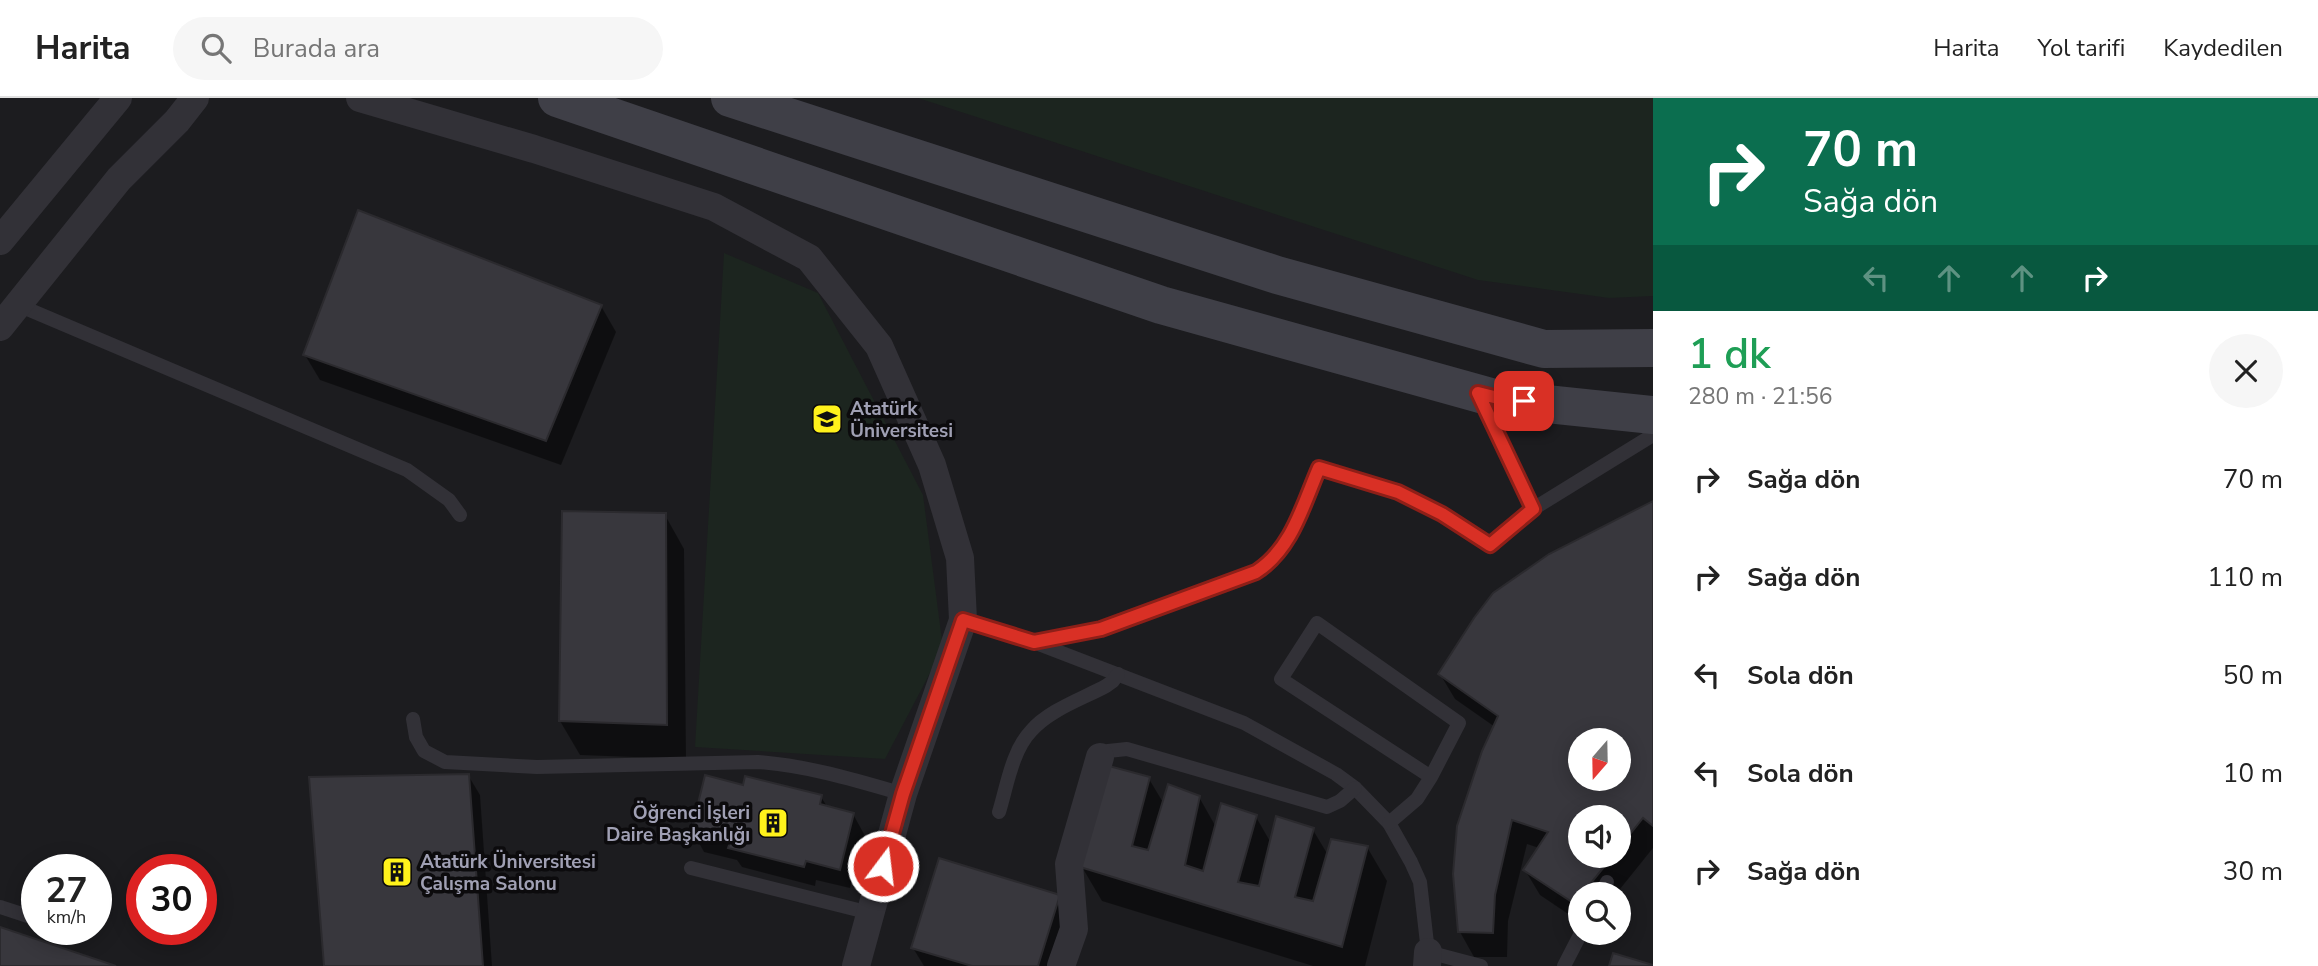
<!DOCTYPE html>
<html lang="tr">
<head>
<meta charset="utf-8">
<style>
  :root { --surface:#fff; --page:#f6f6f6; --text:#222; --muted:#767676; --line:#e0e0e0 }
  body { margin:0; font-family:"Nunito Sans",sans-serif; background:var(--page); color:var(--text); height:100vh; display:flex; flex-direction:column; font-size:26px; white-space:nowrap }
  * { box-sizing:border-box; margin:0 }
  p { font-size:23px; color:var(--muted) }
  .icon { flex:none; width:38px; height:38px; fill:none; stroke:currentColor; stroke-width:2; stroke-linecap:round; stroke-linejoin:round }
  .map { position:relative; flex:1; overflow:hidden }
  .details { display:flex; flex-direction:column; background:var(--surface); width:665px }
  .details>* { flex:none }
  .hud { background:#0b6e4f; color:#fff; overflow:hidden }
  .needle { width:46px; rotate:200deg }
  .tools { position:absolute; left:1568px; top:630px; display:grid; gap:14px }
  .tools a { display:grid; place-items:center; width:63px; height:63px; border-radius:50%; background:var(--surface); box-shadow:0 4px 18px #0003; font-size:35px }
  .speed { position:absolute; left:21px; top:756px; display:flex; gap:14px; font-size:35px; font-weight:700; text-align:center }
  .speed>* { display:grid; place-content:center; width:91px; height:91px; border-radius:50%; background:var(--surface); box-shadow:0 4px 18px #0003; line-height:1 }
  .speed small { font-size:18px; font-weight:400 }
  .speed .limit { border:10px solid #d22; background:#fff; color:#111 }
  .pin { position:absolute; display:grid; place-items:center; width:60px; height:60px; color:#fff; margin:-30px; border-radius:14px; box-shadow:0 4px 10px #0006 }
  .me { position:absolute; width:77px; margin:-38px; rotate:15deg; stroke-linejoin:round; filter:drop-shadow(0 0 5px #0008) }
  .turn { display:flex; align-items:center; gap:24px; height:147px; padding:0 35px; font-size:32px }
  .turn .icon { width:91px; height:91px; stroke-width:2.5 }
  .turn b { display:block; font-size:49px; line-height:60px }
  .lanes { display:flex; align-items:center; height:66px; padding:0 35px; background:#0003; justify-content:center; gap:35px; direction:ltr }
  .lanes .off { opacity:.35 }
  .round { display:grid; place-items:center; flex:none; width:74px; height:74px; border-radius:37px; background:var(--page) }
  .summary { display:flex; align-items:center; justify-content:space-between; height:119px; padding:0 35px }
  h1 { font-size:42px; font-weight:600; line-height:52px; color:#1e9e55 }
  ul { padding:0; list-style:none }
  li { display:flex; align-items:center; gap:21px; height:98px; padding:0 35px }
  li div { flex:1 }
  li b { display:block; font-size:26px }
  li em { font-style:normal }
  header { display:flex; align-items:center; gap:42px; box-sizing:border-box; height:98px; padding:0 35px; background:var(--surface); border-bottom:2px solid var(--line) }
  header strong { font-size:33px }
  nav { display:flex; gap:38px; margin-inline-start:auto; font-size:24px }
  .search { width:490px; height:63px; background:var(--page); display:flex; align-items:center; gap:18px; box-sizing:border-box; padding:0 24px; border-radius:38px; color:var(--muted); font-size:26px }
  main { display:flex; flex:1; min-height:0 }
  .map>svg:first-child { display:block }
  .built { fill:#1c1c1f; fill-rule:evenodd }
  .green { fill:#1c251f }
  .shadow { fill:#0007; fill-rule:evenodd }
  .building { fill:#38373d; stroke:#2b2a2e; stroke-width:2; fill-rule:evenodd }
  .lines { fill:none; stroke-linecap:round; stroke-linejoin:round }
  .service { stroke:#323137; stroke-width:14 }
  .minor { stroke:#323137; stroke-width:28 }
  .secondary { stroke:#3f3f47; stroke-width:38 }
  .route-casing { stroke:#8d1f18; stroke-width:18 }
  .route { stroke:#d93025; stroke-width:12 }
  .labels { text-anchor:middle; stroke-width:7; stroke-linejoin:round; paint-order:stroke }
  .poi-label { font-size:19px; font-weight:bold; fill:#a0a0b4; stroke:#0c0b0d; text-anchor:start }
</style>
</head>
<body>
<header>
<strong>Harita</strong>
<div class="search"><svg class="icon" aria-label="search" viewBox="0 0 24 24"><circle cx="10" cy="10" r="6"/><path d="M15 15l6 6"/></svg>Burada ara</div>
<nav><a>Harita</a><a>Yol tarifi</a><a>Kaydedilen</a></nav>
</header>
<main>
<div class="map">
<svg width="1653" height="868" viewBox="0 0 1653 868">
  <rect width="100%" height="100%" fill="#111012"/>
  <path class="built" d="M 0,0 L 1653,0 L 1653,868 L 0,868 ZM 1580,642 L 1619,642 L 1619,681 L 1580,681 ZM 1580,719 L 1619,719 L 1619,758 L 1580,758 ZM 37,772 L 96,772 L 96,831 L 37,831 ZM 142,772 L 201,772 L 201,831 L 142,831 ZM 1580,796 L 1619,796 L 1619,835 L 1580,835 Z"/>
  <g class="green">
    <polygon points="918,0 1653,0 1653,198 1609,200 1478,182"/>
    <polygon points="724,155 818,195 923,397 943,550 885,661 695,649"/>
  </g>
  <g class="shadow">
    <polygon points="601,208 616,234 561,367 320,282 305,257"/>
    <path d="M 1653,405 L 1653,750 L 1616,796 L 1580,796 L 1580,824 L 1540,797 L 1525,772 L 1539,750 L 1527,746 L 1508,823 L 1507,859 L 1474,859 L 1460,834 L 1495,629 L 1455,601 L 1440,576 L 1550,457 ZM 1580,642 L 1619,642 L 1619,681 L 1580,681 ZM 1580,719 L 1619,719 L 1619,758 L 1580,758 Z"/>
    <polygon points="665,417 684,451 686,661 580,657 560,623"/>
    <polygon points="468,677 480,697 492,868 326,868"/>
    <polygon points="1149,681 1164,706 1199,699 1216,729 1256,719 1271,745 1313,732 1328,757 1367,749 1387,783 1365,868 1313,868 1102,803 1082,769"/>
    <polygon points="744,689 821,699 828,710 853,716 864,736 850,790 816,782 815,788 742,769 737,762 704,754 693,734"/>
    <polygon points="1058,798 1068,868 924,868 913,850"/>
  </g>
  <g class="building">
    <polygon points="358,112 602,207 546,343 303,257"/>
    <path d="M 1653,403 L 1653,728 L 1643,720 L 1619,750 L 1619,719 L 1580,719 L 1580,758 L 1613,758 L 1582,796 L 1580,796 L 1575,806 L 1523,772 L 1548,734 L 1512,722 L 1495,797 L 1493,835 L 1458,834 L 1453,776 L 1457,728 L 1482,653 L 1498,618 L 1438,576 L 1474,520 L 1493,495 L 1549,456 ZM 1580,642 L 1619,642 L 1619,681 L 1580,681 Z"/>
    <polygon points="562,413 666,415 667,627 559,623"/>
    <polygon points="1109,668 1150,679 1132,748 1148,752 1168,686 1200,698 1185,767 1203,773 1221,705 1257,717 1238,784 1259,788 1276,718 1314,730 1295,799 1313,803 1331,741 1368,748 1342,849 1080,769"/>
    <polygon points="469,676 483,868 324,868 309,679"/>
    <polygon points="705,677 743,687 745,678 822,697 820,706 854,715 840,772 806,763 804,769 728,750 730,744 691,734"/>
    <polygon points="939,760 1060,797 1038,868 972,868 911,850"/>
    <polygon points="0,829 116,868 0,868"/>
    <polygon points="1613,855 1653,867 1653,868 1609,868"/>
  </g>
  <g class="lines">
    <g class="service">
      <polyline points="18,207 407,372 449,402 460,417"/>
      <polyline points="1481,303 1533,411 1653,337"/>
      <path d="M 963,522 L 1034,544 L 1101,531 L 1257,474 C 1292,451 1303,407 1319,370 L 1398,394 L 1442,416 L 1490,447 L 1533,411"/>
      <polyline points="1036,545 1244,625 1336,676 1355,690 1389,725 1411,764 1420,784 1428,854 1481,868"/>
      <path d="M 413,621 L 416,639 L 424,653 L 445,664 L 537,669 L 758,664 C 809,668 855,682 903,696"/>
      <polyline points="1100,659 1108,653 1127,651 1327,709 1340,703 1355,690"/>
      <path d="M 999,714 C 1007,688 1012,653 1031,633 C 1049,612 1082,601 1106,588 L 1113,583 L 1118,576"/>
      <polyline points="1389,725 1417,701 1431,679 1459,625 1317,525 1281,581 1431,679"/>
      <polyline points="691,770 870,815"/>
      <polyline points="1601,796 1607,784"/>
      <polyline points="0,809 37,821"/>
      <polyline points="1564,868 1581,835"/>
    </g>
    <g class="minor">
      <polyline points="360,0 534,51 714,109 809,160 879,248 932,367 960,460 963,522 903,696 856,868"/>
      <polyline points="0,143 118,0"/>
      <polyline points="0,229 119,81 177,23 195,0"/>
      <polyline points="1061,868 1074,831 1069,766 1100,659"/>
      <polyline points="1427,868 1428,854"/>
    </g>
    <g class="secondary">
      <polyline points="557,0 1161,207 1498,301 1653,317"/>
      <polyline points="730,0 1277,177 1544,251 1653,250"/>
    </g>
  </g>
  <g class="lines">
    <g class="route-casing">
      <path id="route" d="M 883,768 L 903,696 L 963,522 L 1034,544 L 1101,531 L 1256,474 C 1292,451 1303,407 1319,370 L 1398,394 L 1442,416 L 1490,447 L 1533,411 L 1478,295 L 1498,300 L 1524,303"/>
    </g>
    <use href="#route" class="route"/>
  </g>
  <defs>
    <g id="university-square" transform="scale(1.575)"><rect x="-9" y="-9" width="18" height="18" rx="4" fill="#fff21b" stroke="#0c0b0d"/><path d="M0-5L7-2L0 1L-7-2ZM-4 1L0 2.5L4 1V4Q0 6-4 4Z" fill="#111"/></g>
    <g id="building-square" transform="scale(1.575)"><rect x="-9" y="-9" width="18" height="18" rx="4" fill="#fff21b" stroke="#0c0b0d"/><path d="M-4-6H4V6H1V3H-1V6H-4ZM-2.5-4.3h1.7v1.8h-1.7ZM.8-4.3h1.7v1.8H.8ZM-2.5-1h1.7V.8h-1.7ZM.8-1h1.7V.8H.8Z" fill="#111"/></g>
  </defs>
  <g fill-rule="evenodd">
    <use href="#university-square" x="827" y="321"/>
    <use href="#building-square" x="773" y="725"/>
    <use href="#building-square" x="397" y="774"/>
  </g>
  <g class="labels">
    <g class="poi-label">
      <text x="850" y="317">Atatürk<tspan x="850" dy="22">Üniversitesi</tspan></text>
      <text x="750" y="721" text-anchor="end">Öğrenci İşleri<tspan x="750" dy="22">Daire Başkanlığı</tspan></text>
      <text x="420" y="770">Atatürk Üniversitesi<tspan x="420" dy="22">Çalışma Salonu</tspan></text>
    </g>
  </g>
</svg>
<div class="tools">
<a><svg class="needle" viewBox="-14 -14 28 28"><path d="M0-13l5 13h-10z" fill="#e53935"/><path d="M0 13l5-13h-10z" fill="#767676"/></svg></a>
<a><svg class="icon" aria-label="sound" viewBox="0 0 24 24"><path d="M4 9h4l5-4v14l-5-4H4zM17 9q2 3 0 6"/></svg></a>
<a><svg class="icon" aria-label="search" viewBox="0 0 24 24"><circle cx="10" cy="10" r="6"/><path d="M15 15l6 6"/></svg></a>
</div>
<div class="speed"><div>27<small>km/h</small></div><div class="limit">30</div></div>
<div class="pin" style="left:1524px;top:303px;background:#d93025"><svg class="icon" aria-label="arrive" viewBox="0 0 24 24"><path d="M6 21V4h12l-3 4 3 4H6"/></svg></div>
<svg class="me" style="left:883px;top:768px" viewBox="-20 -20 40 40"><circle r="17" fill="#d93025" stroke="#fff" stroke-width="3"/><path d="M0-11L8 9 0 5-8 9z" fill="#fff"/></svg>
</div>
<section class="details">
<div class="hud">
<div class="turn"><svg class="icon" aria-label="right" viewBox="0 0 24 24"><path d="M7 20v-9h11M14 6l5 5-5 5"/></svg><div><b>70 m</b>Sağa dön</div></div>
<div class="lanes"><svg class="icon off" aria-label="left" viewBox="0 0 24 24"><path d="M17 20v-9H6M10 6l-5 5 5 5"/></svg><svg class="icon off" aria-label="ahead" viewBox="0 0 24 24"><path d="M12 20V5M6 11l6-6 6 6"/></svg><svg class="icon off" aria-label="ahead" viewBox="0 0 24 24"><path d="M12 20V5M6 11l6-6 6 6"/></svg><svg class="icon" aria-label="right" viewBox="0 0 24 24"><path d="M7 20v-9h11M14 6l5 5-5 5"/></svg></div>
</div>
<div class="summary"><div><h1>1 dk</h1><p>280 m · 21:56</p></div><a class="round"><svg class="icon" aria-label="close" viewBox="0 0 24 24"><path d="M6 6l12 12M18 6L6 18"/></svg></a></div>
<ul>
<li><svg class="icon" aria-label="right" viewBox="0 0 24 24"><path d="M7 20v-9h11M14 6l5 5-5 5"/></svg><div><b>Sağa dön</b></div><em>70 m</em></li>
<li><svg class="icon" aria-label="right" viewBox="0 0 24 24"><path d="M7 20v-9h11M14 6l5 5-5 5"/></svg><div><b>Sağa dön</b></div><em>110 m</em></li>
<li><svg class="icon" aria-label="left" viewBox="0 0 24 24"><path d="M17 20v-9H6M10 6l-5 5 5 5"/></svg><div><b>Sola dön</b></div><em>50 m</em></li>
<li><svg class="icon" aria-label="left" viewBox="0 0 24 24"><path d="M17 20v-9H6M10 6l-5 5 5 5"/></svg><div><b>Sola dön</b></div><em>10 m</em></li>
<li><svg class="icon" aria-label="right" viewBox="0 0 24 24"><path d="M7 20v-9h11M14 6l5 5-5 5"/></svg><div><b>Sağa dön</b></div><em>30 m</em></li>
</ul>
</section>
</main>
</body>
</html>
